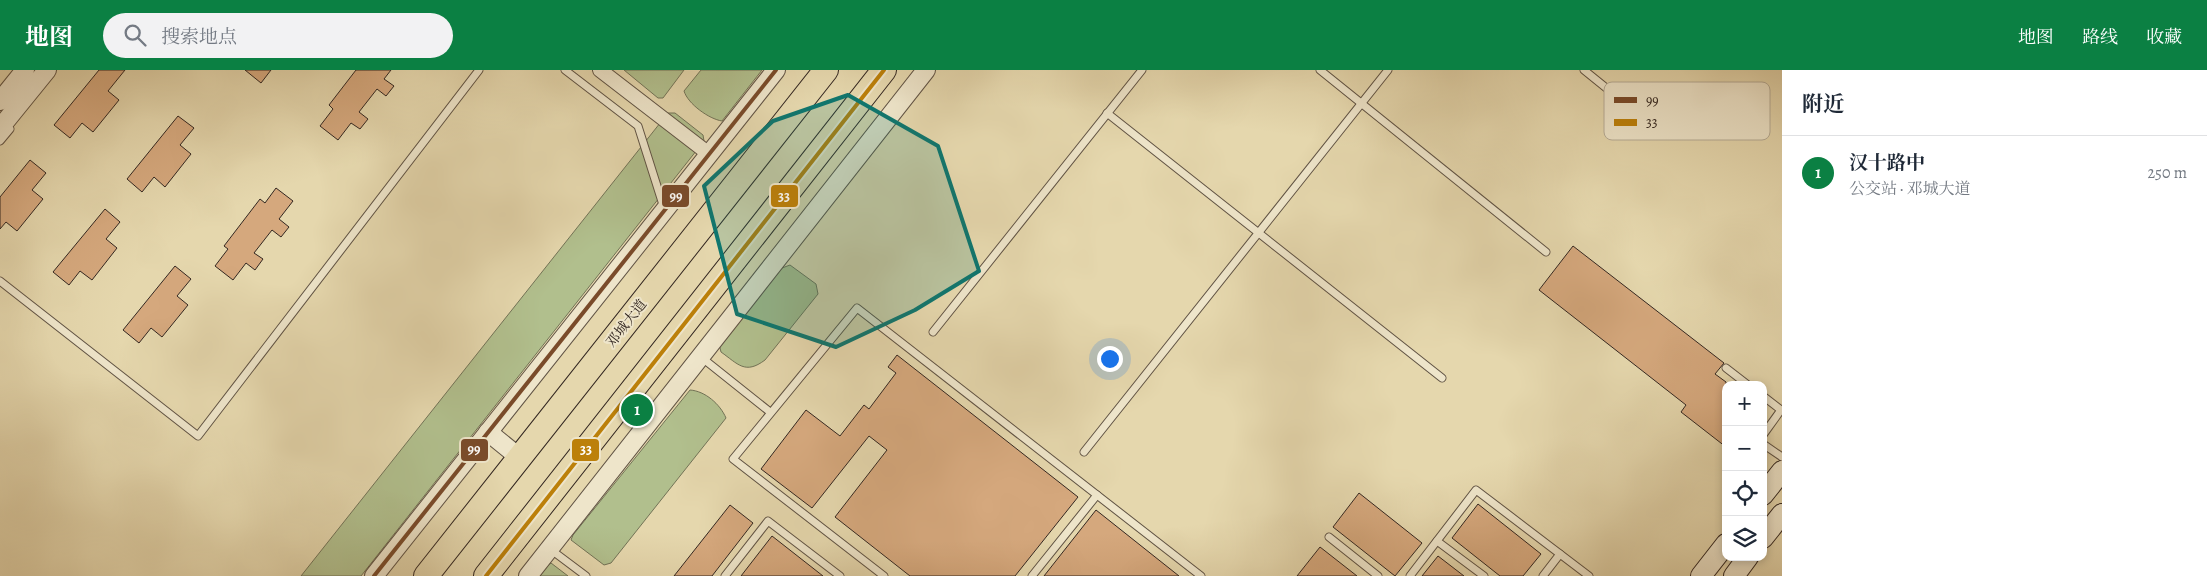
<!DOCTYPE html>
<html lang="zh">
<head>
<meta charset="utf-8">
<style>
	body { margin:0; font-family:Alegreya,"Noto Serif SC",serif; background:#f2f2f3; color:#1f2937 }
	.controls { position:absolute; right:15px; bottom:15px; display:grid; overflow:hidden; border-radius:10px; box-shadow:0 2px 8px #0003 }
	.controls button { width:45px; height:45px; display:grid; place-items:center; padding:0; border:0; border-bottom:1px solid #e0e1e3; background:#fff; color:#1f2937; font:25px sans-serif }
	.you { position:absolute; left:1109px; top:288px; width:18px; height:18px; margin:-12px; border:4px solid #fff; border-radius:50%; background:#1a73e8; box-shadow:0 0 0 8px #1a73e833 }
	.badge { display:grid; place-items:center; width:32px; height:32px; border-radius:50%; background:#0b8043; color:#fff; font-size:16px; font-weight:700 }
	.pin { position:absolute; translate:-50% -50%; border:2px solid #fff; box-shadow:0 1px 5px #0006 }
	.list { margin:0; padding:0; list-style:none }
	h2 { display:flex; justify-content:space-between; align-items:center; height:65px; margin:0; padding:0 20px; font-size:21px }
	h2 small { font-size:16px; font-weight:400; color:#747a83 }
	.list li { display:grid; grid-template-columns:32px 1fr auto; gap:15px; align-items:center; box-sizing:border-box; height:75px; padding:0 20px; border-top:1px solid #e0e1e3 }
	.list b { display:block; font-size:19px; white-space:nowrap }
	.list p { margin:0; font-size:16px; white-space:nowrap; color:#747a83 }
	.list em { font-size:16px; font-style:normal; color:#747a83 }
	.icon { flex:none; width:28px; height:28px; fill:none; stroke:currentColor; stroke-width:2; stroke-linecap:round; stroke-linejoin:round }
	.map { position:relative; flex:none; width:1782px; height:506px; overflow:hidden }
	header { display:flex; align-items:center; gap:30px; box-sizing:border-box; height:70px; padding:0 25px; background:#0b8043; color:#fff }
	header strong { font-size:24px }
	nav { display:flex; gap:28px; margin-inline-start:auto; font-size:18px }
	.search { width:350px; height:45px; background:#f2f2f3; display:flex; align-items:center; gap:12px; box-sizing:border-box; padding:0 18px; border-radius:28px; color:#747a83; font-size:19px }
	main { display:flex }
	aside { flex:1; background:#fff }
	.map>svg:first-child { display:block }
</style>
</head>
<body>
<header>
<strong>地图</strong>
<div class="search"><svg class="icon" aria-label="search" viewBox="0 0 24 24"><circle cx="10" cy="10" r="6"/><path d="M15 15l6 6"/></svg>搜索地点</div>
<nav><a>地图</a><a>路线</a><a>收藏</a></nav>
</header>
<main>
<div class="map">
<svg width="1782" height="506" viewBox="0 0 1782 506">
	<rect width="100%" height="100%" fill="#e5d7ad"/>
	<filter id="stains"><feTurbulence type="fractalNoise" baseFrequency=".004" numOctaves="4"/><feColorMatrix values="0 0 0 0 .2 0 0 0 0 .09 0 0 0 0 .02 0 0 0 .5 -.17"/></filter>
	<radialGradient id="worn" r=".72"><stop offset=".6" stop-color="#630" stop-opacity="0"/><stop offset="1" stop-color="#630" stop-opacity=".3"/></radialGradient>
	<g fill="#b1bf8d" stroke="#727357">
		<path d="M624,0H684L663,28H658Z"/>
		<path d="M701,0H762L722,51C709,49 688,34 684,21Z"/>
		<path d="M668,43H675L703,65L704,71L361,506H301Z"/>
		<path d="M790,195L816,214L818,224L765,290C745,305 738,294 721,282L719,274L782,198Z"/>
		<path d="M690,320C705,321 720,334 726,348L611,493L604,495L571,470L573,465Z"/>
		<path d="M551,493L568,506H538L546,496Z"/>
	</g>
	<g fill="#d5a87d" stroke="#332721">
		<path d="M99,0H125L108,21L119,30L93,62L82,53L70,68L54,55Z"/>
		<path d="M245,0H271L261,13Z"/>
		<path d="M356,0H391L384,9L394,16L386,26L377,19L359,42L368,49L360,59L351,53L338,70L320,56L333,39L329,35Z"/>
		<path d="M178,46L194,58L180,75L191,84L165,117L154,107L142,122L127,109Z"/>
		<path d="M30,90L46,103L32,120L43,129L17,161L6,152L0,159V127Z"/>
		<path d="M276,118L293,131L279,149L289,157L281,167L272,160L254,183L263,189L255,200L246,193L233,210L215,196L228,179L224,176L260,129L265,133Z"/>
		<path d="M105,139L120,152L106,169L117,178L92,210L80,201L69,215L53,202Z"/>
		<path d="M1573,176L1724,293L1715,304L1726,312V377L1681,342L1686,335L1539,220Z"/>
		<path d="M175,196L191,209L177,226L188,235L162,267L151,258L139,273L123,260Z"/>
		<path d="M897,285L1078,427L1015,506H910L835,447L887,380L869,366L812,438L761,399L806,340L840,366L864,335L869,339L896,303L888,297Z"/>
		<path d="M1359,423L1422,473L1395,506L1333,457Z"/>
		<path d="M1478,434L1541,484L1523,506H1500L1452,468Z"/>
		<path d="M730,435L753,453L712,506H674Z"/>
		<path d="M1096,440L1179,506H1044Z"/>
		<path d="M772,466L823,506H741Z"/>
		<path d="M1320,477L1357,506H1297Z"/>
		<path d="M1438,486L1464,506H1422Z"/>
	</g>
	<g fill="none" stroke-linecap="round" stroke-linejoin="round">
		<g stroke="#605344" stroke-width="9">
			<g id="service">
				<path d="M565,0L638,56L664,138"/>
				<path d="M1320,0L1546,182"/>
				<path d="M1584,0L1647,51"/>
				<path d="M1107,43L1442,308"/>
				<path d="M0,71L10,59"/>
				<path d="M0,211L198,366L479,0"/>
				<path d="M933,262L1142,0"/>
				<path d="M701,287L770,342"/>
				<path d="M1726,298L1748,315"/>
				<path d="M1763,326L1781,340L1763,365"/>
				<path d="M1763,374L1782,387"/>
				<path d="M1084,382L1388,0"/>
				<path d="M1329,467L1378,506"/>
				<path d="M1437,471L1484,506"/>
				<path d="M550,479L586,506"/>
				<path d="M725,506L768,451L840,506"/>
				<path d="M884,506L733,389L857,238L1201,506"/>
				<path d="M1032,506L1097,425"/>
				<path d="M1410,506L1476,420L1589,506"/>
				<path d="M1543,506L1560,484"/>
			</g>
		</g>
		<g stroke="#605344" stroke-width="16">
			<path id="minor" d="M600,0L709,84"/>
		</g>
		<g stroke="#605344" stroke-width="20">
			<g id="tertiary">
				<path d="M0,31L25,0"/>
				<path d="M0,58L47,0"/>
				<path d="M488,362L520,388"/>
				<path d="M374,506L776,0"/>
				<path d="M528,506L926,0"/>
			</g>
		</g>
		<g stroke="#332721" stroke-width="22">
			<g id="secondary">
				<path d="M1763,425L1782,401"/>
				<path d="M1763,468L1782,444"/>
				<path d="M1701,506L1726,474"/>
				<path d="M1734,506L1748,487"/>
			</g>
		</g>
		<g stroke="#332721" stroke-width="26">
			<g id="trunk">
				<path d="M426,506L826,0"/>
				<path d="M486,506L884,0"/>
			</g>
		</g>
		<use href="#service" stroke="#eee5ca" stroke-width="7"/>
		<use href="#minor" stroke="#eee5ca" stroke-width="14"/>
		<use href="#tertiary" stroke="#eee5ca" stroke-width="18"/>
		<use href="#secondary" stroke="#eee5ca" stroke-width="20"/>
		<use href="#trunk" stroke="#e5d7ad" stroke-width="24"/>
		<g stroke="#eee5ca" stroke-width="8">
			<path id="bus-1" d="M374,506L776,0"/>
		</g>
		<g stroke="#eee5ca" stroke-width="8">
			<path id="bus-2" d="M486,506L884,0"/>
		</g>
		<use href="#bus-1" stroke="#7a4b2a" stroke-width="4"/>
		<use href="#bus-2" stroke="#bc800a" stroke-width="4"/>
	</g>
	<path fill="#0f766e" fill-opacity="0.2" stroke="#0f766e" stroke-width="4" stroke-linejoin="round" d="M848,25L938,76L979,201L915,240L836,277L737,244L704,116L773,51Z"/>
	<g text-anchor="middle" stroke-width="4" stroke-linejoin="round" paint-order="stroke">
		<g font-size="14" fill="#332721" stroke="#eee5ca">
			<text transform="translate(626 253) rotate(-52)" y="5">邓城大道</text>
		</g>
	</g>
	<rect x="1604" y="12" width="166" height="58" rx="8" fill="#eee5ca" stroke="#b6ac97" stroke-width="1"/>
	<rect x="1614" y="27" width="23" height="6" fill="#7a4b2a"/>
	<rect x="1614" y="49" width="23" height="7" fill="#bc800a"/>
	<g font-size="14" fill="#332721">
		<text x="1646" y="35">99</text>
		<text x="1646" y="57">33</text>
	</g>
	<g stroke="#eee5ca" stroke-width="2">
		<rect x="661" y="114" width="29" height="24" rx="5" fill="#7a4b2a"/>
		<rect x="770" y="114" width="29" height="24" rx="5" fill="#bc800a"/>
		<rect x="460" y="368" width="29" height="24" rx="5" fill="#7a4b2a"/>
		<rect x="571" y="368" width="29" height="24" rx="5" fill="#bc800a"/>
	</g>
	<g font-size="14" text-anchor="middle" font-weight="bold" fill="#fff">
		<text x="676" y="131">99</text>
		<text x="784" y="131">33</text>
		<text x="474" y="384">99</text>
		<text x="586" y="384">33</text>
	</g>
	<rect width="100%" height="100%" filter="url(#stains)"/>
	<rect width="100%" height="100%" fill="url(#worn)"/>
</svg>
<div class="controls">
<button>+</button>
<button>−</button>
<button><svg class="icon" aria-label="locate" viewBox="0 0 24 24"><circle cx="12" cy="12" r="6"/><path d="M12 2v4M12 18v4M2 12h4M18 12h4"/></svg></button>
<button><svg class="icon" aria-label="layers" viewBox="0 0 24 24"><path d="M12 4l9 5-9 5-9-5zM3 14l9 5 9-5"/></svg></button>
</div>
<div class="you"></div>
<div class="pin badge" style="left:637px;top:340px">1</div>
</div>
<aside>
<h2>附近<small></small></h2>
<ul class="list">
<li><span class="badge">1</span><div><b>汉十路中</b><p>公交站 · 邓城大道</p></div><em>250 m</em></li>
</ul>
</aside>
</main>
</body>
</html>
